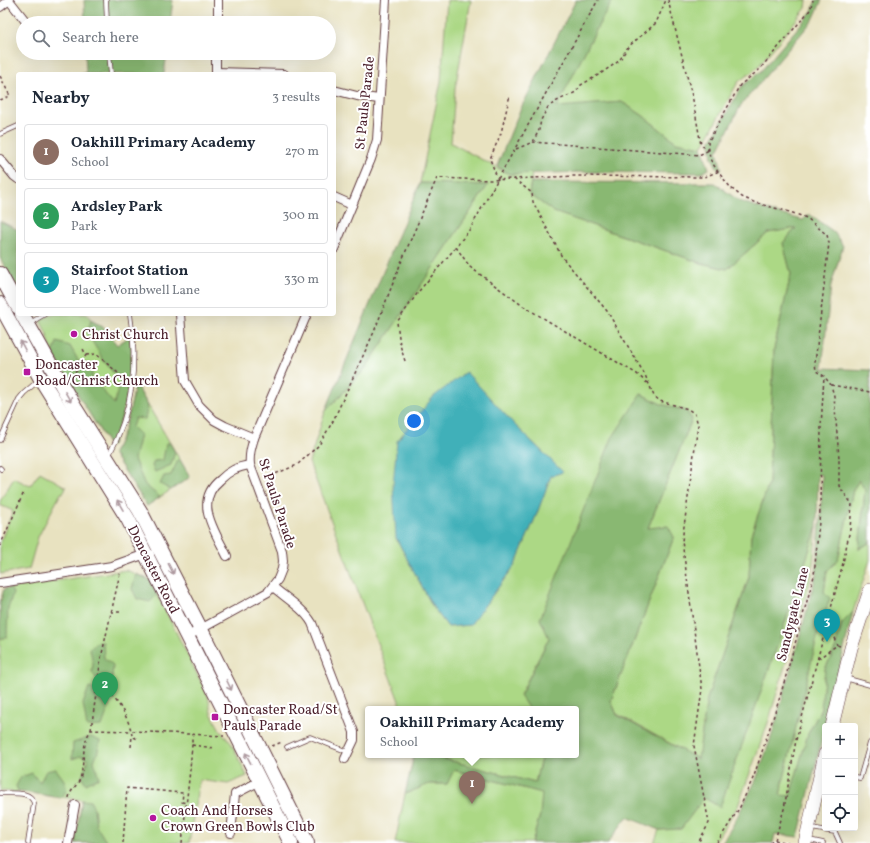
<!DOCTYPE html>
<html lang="en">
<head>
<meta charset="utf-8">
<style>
	body { margin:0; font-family:Vollkorn,serif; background:#f6f6f7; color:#1f2937 }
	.controls { position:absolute; right:12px; bottom:12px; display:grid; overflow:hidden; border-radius:4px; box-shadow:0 4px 16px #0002 }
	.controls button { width:36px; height:36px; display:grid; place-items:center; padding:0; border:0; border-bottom:1px solid #e0e1e3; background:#fff; color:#1f2937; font:20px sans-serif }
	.you { position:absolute; left:414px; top:421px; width:14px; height:14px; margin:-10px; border:3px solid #fff; border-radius:50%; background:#1a73e8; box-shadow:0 0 0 6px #1a73e833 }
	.badge { display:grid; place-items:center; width:26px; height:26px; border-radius:50%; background:#7c3aed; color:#fff; font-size:13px; font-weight:700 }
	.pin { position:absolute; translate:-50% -33px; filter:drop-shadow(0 1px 2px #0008) }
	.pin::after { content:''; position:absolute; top:21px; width:14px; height:12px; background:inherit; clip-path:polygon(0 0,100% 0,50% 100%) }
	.popup { position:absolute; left:365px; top:706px; width:214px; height:52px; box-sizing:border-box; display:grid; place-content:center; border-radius:4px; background:#fff; filter:drop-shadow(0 1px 3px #0005); font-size:13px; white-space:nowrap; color:#747a83 }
	.popup b { font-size:15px; color:#1f2937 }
	.popup::after { content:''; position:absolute; left:50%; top:100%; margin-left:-8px; border:8px solid transparent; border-top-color:#fff }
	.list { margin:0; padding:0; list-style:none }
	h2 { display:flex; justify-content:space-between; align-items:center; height:52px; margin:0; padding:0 16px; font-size:17px }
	h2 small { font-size:13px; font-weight:400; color:#747a83 }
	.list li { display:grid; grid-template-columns:26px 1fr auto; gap:12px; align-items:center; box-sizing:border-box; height:56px; margin:0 8px 8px; padding:0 8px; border:1px solid #e0e1e3; border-radius:4px }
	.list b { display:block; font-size:15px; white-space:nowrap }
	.list p { margin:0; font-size:13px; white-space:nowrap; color:#747a83 }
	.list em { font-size:13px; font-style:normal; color:#747a83 }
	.icon { flex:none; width:22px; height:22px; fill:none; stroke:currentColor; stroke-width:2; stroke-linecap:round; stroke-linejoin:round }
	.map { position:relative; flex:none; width:870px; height:843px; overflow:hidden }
	.search { position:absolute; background:#fff; box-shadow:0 4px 16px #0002; left:16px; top:16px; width:320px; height:44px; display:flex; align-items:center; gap:10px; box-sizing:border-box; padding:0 14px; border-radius:22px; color:#747a83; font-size:15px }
	.panel { position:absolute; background:#fff; box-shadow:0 4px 16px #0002; left:16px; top:72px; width:320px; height:244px; border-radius:4px }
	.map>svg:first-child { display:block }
</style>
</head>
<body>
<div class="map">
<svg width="870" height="843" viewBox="0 0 870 843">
	<rect width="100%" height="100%" fill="#fff"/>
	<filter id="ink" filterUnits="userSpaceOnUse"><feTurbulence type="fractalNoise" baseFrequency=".025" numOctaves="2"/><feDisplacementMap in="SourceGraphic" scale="8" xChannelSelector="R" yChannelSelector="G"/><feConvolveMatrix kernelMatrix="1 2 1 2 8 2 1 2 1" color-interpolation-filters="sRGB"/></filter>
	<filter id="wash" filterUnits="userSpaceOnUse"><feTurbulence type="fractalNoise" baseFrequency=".012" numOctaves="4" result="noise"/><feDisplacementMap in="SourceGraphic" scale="16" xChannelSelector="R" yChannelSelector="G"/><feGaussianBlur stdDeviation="0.9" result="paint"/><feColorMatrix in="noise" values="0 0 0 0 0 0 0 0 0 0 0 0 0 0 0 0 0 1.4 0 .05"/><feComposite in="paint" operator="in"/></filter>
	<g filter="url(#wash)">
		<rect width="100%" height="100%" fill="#e8e2c0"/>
		<g fill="#acd885" stroke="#7b7c58" fill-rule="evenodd">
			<path d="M447,0H471L455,89L451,143L509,174L532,173L529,194L554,212L701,263L727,269L768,233L796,228L783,243L791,274L774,349L769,483L751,535L749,577L707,699L698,759L617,714L611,701L674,537L648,528L692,419L686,411L661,404L641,394L549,638L520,695L529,709H402L309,462L325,412L365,369L488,185L420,183L441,81ZM514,424L563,472L551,475L536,516L515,565L470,625L448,627L433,607L396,538Z"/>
			<path d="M613,0H807L806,8L757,68L738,82L702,147L676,142L642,115L622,102L556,108L598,26Z"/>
			<path d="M52,314H87L130,375L122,418L112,445L110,447L53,354L46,332L40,320Z"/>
			<path d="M135,383L190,477L147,506L113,453C125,435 132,405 135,383Z"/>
			<path d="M40,472L66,487L63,493H61L38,537L29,569L0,574V542L13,511L0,505V501L14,478L30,486Z"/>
			<path d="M859,480L865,490L859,549L869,543L870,540V560L853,612L842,623L835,649L825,669L821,709L808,734L790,797L780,795L818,633L830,598L824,593L827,571L838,560L853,490Z"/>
			<path d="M817,527L812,575L769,720L738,806L714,843H654L659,830L681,829L704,797L719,807L781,635Z"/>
			<path d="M126,570L150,580L208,696L211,713L220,730L231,743L247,776L228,784L199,780L189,843H75L82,800L32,793L0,791V603L4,589Z"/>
			<path d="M432,755H542L535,783L437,757Z"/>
			<path d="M453,770L543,793L540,815L532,843H395L405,794L429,784H447Z"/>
		</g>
		<g fill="#89b872" stroke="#6a6c4e">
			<path d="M84,0H173L170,23H85Z"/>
			<path d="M576,0H613L598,26L557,107L622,102L642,115L676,142L702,147L709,169L702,173L587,172L509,174L497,166L520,110Z"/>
			<path d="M816,0H822L813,20L741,105L717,152L722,170L718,169L712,158L710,142L742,86L761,71L812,11Z"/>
			<path d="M85,53H167L164,74H82L86,72Z"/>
			<path d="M531,182L715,183L739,201L779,214L803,220L809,214L834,232L843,246L831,285L822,368L870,370V540L869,543L859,549L865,490L859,480L853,490L838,560L827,571L824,592L830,598L818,633L780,795L790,796L808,734L821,709L825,669L835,649L842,623L853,612L798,837L775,834L773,843H722L733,825L756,780L773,732L802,628L816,575L821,511L822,475L818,474L817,527L781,635L720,807L704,798L681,829L659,830L627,817L608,843H532L540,815L542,793L454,770L447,784H429L405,794L414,755H432L437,757L535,783L542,755H576V709H529L520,696L549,638L540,619L612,438L641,394L661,404L686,411L692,419L648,528L668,526L674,537L611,701L617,715L698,759L707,699L749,577L751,535L769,483L774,349L791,274L783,243L796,228L768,233L727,269L701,263L554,212L529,194Z"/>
			<path d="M420,183L488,185L365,369L325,412Z"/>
			<path d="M0,221L18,230V287L14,283L0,258Z"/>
			<path d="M91,320L103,327L117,345L130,336C136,373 124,411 112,445L110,447L53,354L57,342L70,346L78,360L93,365L92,378L114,404L120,381L104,361L87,333Z"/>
			<path d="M135,383L148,406L145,419L135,418L132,427L140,435L134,459L145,485L160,497L147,506L113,453C125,435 132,405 135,383Z"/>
			<path d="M166,443H170L175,452L171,465L155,472L152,466L154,461L163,460Z"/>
			<path d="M179,458L190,477L171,490L160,484L164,476L171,475Z"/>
			<path d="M136,574L150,580L157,595L150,602L137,599L132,589Z"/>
			<path d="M10,588L13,593L8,609L7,637L0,639V603L4,589Z"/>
			<path d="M97,642H103L104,658L113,665L112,678L100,684L92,672L93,663L90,649Z"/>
			<path d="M89,687C117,696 110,703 102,726L87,727L83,704Z"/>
			<path d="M91,737L100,741L97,755L94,761L99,778L86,784L82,777L88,760L81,756L72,759L73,743Z"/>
			<path d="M56,769L64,780L67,790L61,798L18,791L16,786L21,777L32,773L40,782L46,771Z"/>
			<path d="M82,800L90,801L94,808L96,825L107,843H75Z"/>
		</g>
		<path fill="#3fb0b9" stroke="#446872" d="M466,372L514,424L563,472L551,476L536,516L515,565L470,625L448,627L433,607L396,538L393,485L397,441L433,397Z"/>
	</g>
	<g filter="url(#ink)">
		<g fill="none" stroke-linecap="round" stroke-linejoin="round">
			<g stroke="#623c41" stroke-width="5.5">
				<g id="service">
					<path d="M106,0L107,23"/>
					<path d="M109,53L111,74"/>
					<path d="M0,134L18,126"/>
					<path d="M30,323L45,314"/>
					<path d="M0,440L19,399L24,393L39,380"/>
					<path d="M109,455C133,411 138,363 130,314"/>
					<path d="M0,468L1,469"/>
					<path d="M845,678L870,685"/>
					<path d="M287,747L310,737L348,752"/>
					<path d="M855,777L860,778L870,743"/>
					<path d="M0,793C12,794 30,790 34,803L28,843"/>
					<path d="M811,828L835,832L840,843"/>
					<path d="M809,840L823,843"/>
				</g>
			</g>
			<g stroke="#623c41" stroke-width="10">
				<g id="minor">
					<path d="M9,0L27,23"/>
					<path d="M0,7L9,0"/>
					<path d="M218,23V0"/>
					<path d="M216,72L284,74"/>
					<path d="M216,74V53"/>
					<path d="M334,90L357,96L379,99"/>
					<path d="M0,159L14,176L18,179"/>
					<path d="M334,197L352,205"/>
					<path d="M334,249L371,159L377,140L386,0"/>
					<path d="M180,314L185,381L199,405L214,420L225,426L254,438"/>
					<path d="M227,556C215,531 193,502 220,480C229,471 237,467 250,465"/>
					<path d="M0,583L112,566L140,556L150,554"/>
					<path d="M273,587C286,598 304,609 312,623L354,732V740L345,759"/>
					<path d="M188,636L268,592L278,579L282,569L283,561L282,551L250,465C249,455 251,448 254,438L307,314"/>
					<path d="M231,833L235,794L260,781"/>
					<path d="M68,843L75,805"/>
				</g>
			</g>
			<g stroke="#623c41" stroke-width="14">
				<g id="primary">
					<path d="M832,726L851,648L870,590"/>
					<path d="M805,843L825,754"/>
				</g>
			</g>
			<g stroke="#623c41" stroke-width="16">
				<g id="trunk">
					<path d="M0,274L18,307"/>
					<path d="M0,304L41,379L128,519L291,843"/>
					<path d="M22,314L73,405L140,511L201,630L307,843"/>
				</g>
			</g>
			<g stroke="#623c41" stroke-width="1.5" stroke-dasharray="3 3" stroke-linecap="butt">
				<path d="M668,0L693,100L701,145L709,150"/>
				<path d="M0,76L10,96L0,100"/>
				<path d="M533,142L539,130L541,120L548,107L557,101L576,92L581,85L600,74L619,61L628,47L656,23L666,0"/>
				<path d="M516,149L533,142L699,155L709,150"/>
				<path d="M514,179L532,193L533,202L562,257L607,311L645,375L654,396L660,401L688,409L695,414L698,425L682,541L702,689L694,746L709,823L698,843"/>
				<path d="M498,180L490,159L501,133L510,95"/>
				<path d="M456,247L470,267L523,306L637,374L647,383"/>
				<path d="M86,355L96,354L125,379"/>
				<path d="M405,361L400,345L397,322L419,291L456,247L470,229L598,0"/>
				<path d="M70,375L78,370L86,355L83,349"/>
				<path d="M831,385L870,392"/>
				<path d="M265,478L297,465L319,445L333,421L374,332L400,265L437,178L491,180L575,176L704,177L717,172"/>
				<path d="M0,546L24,492"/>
				<path d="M111,612H120"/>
				<path d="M827,621L837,645"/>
				<path d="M818,659L837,645L840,646"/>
				<path d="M98,684C113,692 130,718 132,736L139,740"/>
				<path d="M91,730L101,658L120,573"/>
				<path d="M192,745L214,748"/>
				<path d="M272,746L282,742"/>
				<path d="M131,747L132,736"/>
				<path d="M69,798C70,790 77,786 80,779C85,763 81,744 91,730L132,731L224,736"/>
				<path d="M775,840L788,843"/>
				<path d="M123,843L127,788L183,793L182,802L187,803"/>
				<path d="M182,843L190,770L192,745V734"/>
				<path d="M717,843L740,807L754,776L780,697L814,576L820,511L821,427L824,376"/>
				<path d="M770,843L775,840L784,809L796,740L843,563L850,529L852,504L839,486V458L834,396L831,385L824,376L816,371L815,363L829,243L827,235L807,218L790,212L756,203L742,197L731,188L718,172L710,159L708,142L740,85L759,70L810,10L813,0"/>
			</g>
			<use href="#service" stroke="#fff" stroke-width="4"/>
			<use href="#minor" stroke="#fff" stroke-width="8"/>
			<use href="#primary" stroke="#fff" stroke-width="13"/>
			<use href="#trunk" stroke="#fff" stroke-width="14"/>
		</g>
		<defs><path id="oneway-shaft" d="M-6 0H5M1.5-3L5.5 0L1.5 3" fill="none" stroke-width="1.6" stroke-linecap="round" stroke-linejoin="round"/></defs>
		<g stroke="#ae9aa0">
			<use href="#oneway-shaft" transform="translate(23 346) rotate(-118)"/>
			<use href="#oneway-shaft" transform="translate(68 397) rotate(60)"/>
			<use href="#oneway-shaft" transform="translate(120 505) rotate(-120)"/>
			<use href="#oneway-shaft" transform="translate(171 569) rotate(63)"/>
			<use href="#oneway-shaft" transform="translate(229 685) rotate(64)"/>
			<use href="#oneway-shaft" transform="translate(248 758) rotate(-117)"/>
		</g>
	</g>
	<g fill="#b5179e" stroke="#fff" stroke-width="1.5">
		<circle cx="74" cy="334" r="4"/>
		<rect x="23" y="368" width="8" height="8" rx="2"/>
		<rect x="211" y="713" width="8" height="8" rx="2"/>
		<circle cx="153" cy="818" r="4"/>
	</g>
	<g text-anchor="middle" stroke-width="4" stroke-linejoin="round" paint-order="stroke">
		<g font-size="14" fill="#4a1f2b" stroke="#fff">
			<text transform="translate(364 103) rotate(-84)" y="5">St Pauls Parade</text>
			<text transform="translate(278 503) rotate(72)" y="5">St Pauls Parade</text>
			<text transform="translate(154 569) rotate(63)" y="5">Doncaster Road</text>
			<text transform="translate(792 614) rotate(-76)" y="5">Sandygate Lane</text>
		</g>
		<g font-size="14" fill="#4a1f2b" stroke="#fff" text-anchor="start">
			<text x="82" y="339">Christ Church</text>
			<text x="35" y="369">Doncaster<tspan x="35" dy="16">Road/Christ Church</tspan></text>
			<text x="223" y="714">Doncaster Road/St<tspan x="223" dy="16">Pauls Parade</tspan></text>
			<text x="161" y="815">Coach And Horses<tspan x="161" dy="16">Crown Green Bowls Club</tspan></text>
		</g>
	</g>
</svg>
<div class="controls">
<button>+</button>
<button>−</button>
<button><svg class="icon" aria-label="locate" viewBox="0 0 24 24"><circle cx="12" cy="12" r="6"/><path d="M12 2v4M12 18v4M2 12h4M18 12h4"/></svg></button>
</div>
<div class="you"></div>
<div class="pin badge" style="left:472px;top:804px;background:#8d6e63">1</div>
<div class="popup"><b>Oakhill Primary Academy</b>School</div>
<div class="pin badge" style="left:105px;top:705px;background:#2e9e5b">2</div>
<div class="pin badge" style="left:827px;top:642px;background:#0f9aa8">3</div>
<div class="search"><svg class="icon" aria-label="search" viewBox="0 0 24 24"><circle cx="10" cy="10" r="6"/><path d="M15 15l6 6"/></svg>Search here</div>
<section class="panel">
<h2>Nearby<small>3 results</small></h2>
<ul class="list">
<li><span class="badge" style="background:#8d6e63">1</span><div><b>Oakhill Primary Academy</b><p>School</p></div><em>270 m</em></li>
<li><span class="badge" style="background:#2e9e5b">2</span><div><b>Ardsley Park</b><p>Park</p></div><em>300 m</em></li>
<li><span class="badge" style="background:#0f9aa8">3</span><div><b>Stairfoot Station</b><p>Place · Wombwell Lane</p></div><em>330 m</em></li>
</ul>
</section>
</div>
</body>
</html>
